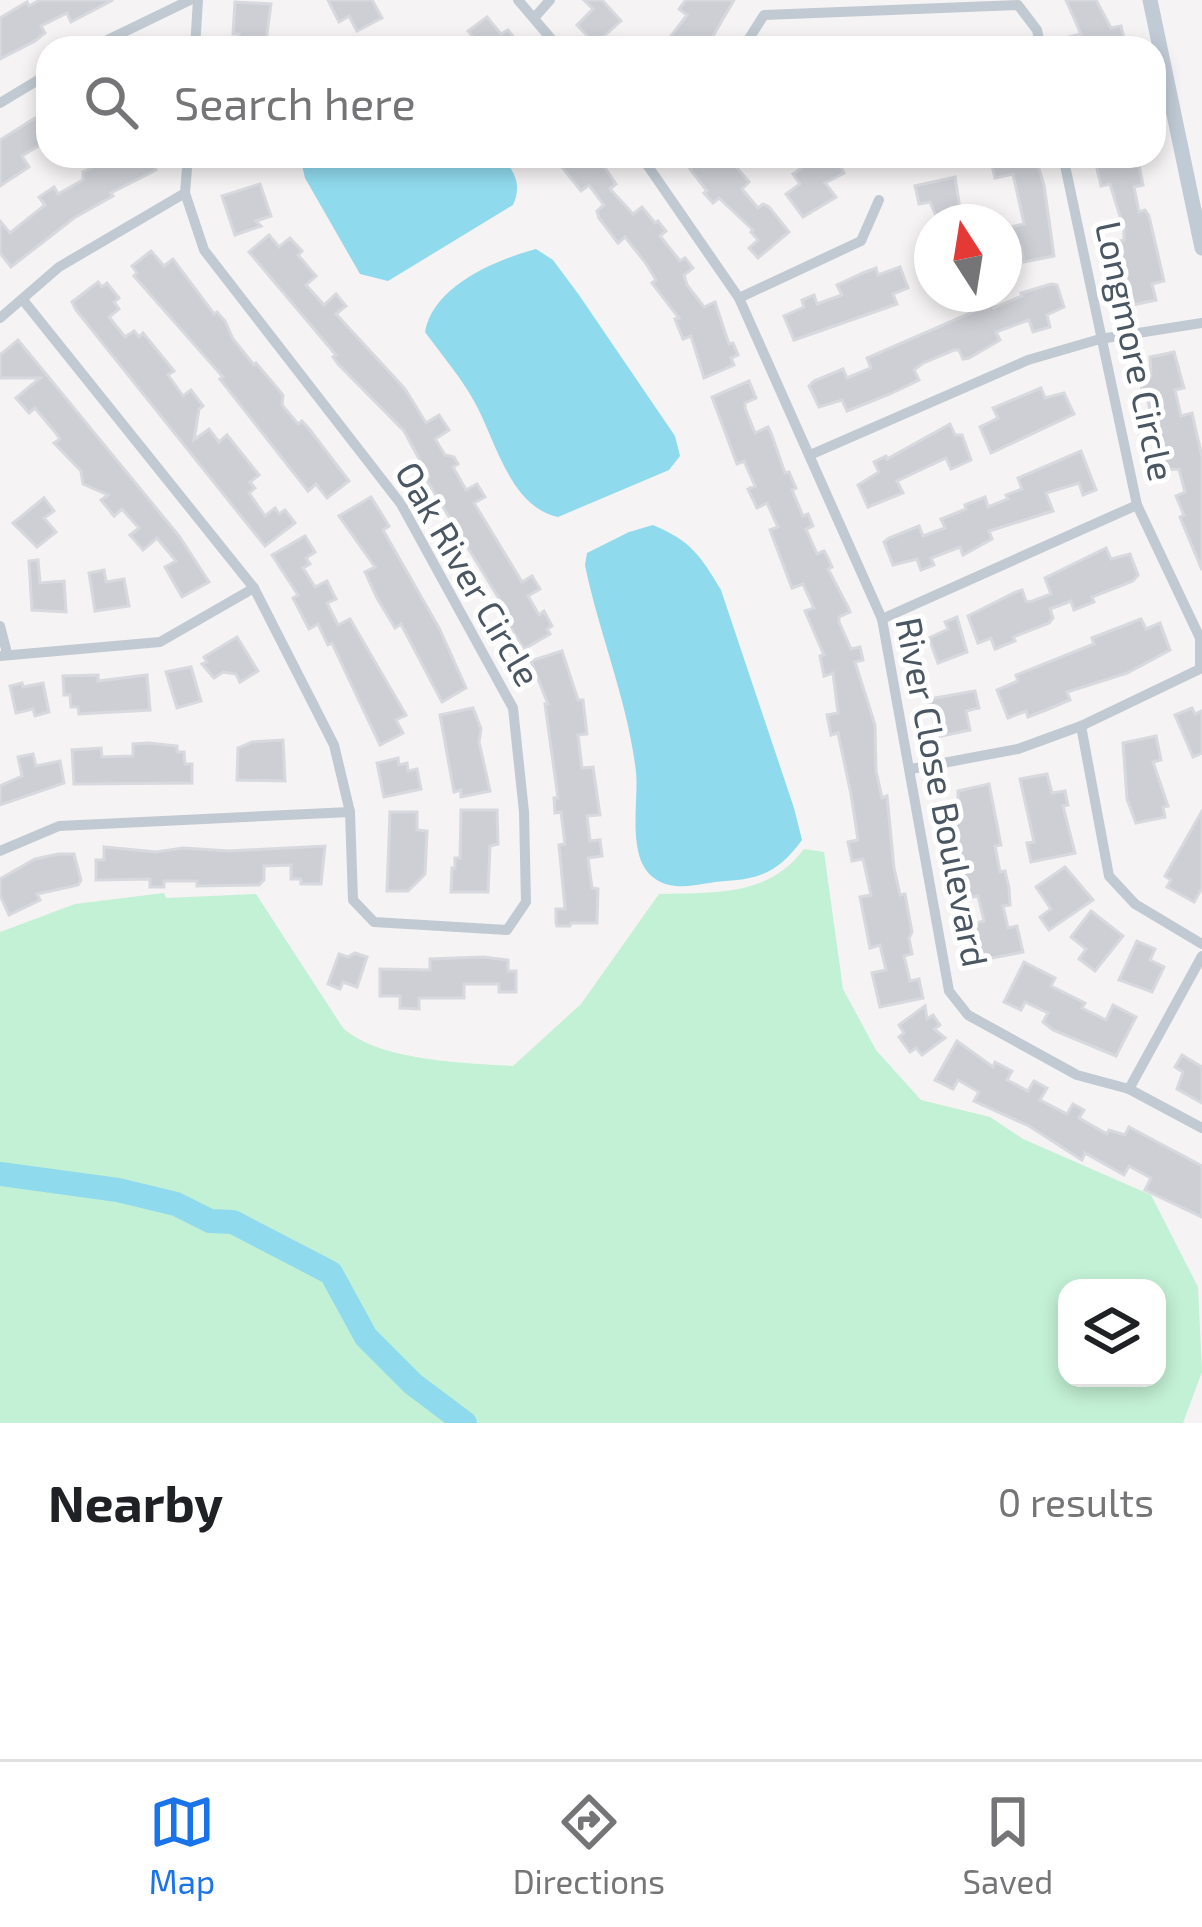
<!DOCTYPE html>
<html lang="en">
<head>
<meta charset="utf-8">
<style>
	body { margin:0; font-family:"Exo 2",sans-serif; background:#f2f2f2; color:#202124 }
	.controls { position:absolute; right:36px; bottom:36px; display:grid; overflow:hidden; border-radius:24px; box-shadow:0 6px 18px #0003 }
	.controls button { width:108px; height:108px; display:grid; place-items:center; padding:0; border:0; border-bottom:3px solid #e0e0e0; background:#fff; color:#202124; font:60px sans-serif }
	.compass { position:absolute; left:914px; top:204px; width:108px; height:108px; border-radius:50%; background:#fff; box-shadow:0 6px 18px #0003; rotate:348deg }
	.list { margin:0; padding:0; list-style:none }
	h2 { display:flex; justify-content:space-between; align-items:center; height:156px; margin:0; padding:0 48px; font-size:51px }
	h2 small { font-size:39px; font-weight:400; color:#757577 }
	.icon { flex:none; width:66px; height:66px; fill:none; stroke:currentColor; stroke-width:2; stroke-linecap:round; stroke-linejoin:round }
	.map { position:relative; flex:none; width:1202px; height:1423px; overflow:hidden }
	.search { position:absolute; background:#fff; box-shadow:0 6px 18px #0003; left:36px; right:36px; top:36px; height:132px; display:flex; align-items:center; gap:30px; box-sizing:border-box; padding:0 42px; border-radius:36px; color:#757577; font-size:45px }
	.sheet { height:336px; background:#fff }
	nav { display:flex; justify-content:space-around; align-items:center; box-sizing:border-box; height:168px; border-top:3px solid #e0e0e0; background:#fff; font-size:33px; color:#757577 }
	nav a { display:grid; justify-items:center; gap:6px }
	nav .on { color:#1a73e8 }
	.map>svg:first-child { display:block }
</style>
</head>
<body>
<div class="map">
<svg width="1202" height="1423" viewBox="0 0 1202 1423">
	<rect width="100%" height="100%" fill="#f5f3f3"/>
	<path fill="#c3f1d5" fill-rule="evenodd" d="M804,849L824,852L843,989L876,1050L921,1100L990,1117L1023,1139L1151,1195L1198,1287L1202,1372L1183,1423H0V932L75,904L164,893L166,898L256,894L343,1028C379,1061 465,1063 513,1066L581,1004L659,894C716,892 768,897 804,849ZM1067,1288H1157V1378H1067Z"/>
	<g fill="#90daee">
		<path d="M300,156H502C515,173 522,185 513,205L388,281L360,274L305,178Z"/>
		<path d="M536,249L553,260L579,295L675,436L680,456L669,470L558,517C509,506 496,440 474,401C460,376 441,354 425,332C433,286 495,260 536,249Z"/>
		<path d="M653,525C691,541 700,555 721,590L794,808L802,840C780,870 762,879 726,881C702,882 676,894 654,878C626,858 639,801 636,772C628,701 599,634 585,565L587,553L629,532Z"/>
	</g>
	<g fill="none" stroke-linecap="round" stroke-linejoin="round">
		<path stroke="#90daee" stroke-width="24" d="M0,1174L118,1190L176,1204L210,1221L233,1222L331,1273L366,1337L413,1384L465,1423"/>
	</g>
	<g fill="#cdcfd5" stroke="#d7d9de" stroke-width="3">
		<path d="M40,0H113L71,22L67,13L41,26L45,33L35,41L0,59V18L27,2L29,6Z"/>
		<path d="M328,0H372L382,18L357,31L349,16L339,22Z"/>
		<path d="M584,0H602L621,21L595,44L577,25L593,9Z"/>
		<path d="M686,0H734L706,48H662L687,15L679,9Z"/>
		<path d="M1066,0H1096L1111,28L1121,26L1125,43L1113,48H1071L1069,37L1081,34Z"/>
		<path d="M235,2L271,4L265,48H239V34H233Z"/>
		<path d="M487,17L501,34L508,30L516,40L506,48H482L468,31Z"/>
		<path d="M48,110V140L22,156L29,167L0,186V140Z"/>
		<path d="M116,156H140L143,161L149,158L156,170L111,193L113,196L74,218L11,267L0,253V221L10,233L45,205L39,197L54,187L58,194L83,180V172Z"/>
		<path d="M553,156H614L603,165L616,184L610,189L633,214L642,207L655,223L658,221L666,231L660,236L680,261L685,258L693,268L684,275L687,285L704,307L715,302L729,344L733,343L738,355L731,358L734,365L704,378L691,336L683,339L675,319L679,318L652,283L656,280L645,262L625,237L618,243L599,218L597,211L604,205L589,185L581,191Z"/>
		<path d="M694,156H727L749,182L742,189L758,208L763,204L769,207L789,232L758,258L749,248L758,240L751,232L753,230L719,198L713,203L704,193L707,191L690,169L699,162Z"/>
		<path d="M818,156H835L844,173L825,183L836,197L803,217L786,194L800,184L793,174Z"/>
		<path d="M1035,156L1044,185L1054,256L1024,262L1021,246L1012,248L1007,228L1024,224L1013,174L995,178L990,158Z"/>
		<path d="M1094,156H1137L1143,185L1134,187L1139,212L1145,210L1149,216L1164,281L1152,284L1156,300L1128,306L1124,286L1120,287L1113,243L1124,240V229L1110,184L1101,186Z"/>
		<path d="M955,177L961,215L938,220L930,202L919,204L915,186Z"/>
		<path d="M260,184L271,216L256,221L261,226L235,235L222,196Z"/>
		<path d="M269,235L279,247L290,238L302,251L298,255L316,276L306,285L324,305L336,294L346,306L336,314L405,389L426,423L439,415L449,430L435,439L445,455L454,457L458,464L453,467L466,490L477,484L485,497L474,503L522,582L532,576L540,589L528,596L539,615L544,611L552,626L547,629L550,634L524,649L507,622L512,620L426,479L429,477L404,431L338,364L333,357L336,355L249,252Z"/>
		<path d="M151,251L164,266L173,259L214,314L217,312L225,321L233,339L254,365L256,363L283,395L282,405L298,424L302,421L310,430L349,481L327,498L316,484L308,491L220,379L223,377L134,276L137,273L132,266Z"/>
		<path d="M900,267L908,288L893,294L897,304L794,340L784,316L804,307L802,300L814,295L817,304L842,295L837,285L863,273L876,268L878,275Z"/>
		<path d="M98,282L102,287L107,283L119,298L114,302L119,309L109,317L125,337L134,331L139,337L143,333L174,371L168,375L183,396L191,390L203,406L199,409L194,440L209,429L219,442L227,435L259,475L250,482L255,488L249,493L265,516L275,508L279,514L285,510L295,523L265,546L76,310L72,302Z"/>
		<path d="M1051,284L1057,285L1064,307L1047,315L1050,327L1033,332L1029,320L996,332L1000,340L969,358L963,359L959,350H954L923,363L914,370L919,380L890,394L847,411L842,400L819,407L809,386L814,381L843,369L847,378L871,368L867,358L973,312L971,307L991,299L994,308L1022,296L1021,293Z"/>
		<path d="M18,340L179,536L209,582L182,597L165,567L176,561L157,538L143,550L130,535L139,528L122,509L114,516L101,500L108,495L83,484L81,471L54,443L60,439L55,432L35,408L29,413L16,398L40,378H0V355Z"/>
		<path d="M1174,352L1184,388L1175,390L1181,416L1192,413L1202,457V570L1180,517L1184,515L1176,496L1185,492L1179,469L1164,470L1161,464L1150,426L1153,425L1147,396L1143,397L1141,384L1140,379L1151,376L1150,357Z"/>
		<path d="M749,381L756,398L745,403V408L755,433L768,427L771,433L785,473L789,472L796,488L792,490L803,516L808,514L813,526L806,529L817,554L824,551L827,556L832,567L828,569L848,607L850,612L839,617V622L851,649L860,647L863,660L855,662L875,725L876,771L882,798L887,796L894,868L900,895L905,894L912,932L909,938L912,954L904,956L910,981L919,979L923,998L880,1007L872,973L886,970L880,945L870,948L860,897L871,895L863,859L852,861L848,842L858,840L851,794L838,733L831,735L827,715L838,713L833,673L824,676L820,656L824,655L805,611L814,608L803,584L792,588L770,530L778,527L767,503L757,508L748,489L755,486L744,461L737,464L712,397Z"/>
		<path d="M1041,388L1045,398L1064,393L1074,414L991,453L980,427L998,418L993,408Z"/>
		<path d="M950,424L955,435H962L971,460L951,469L946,458L897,481L903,493L868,507L858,485L879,472L874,462L886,456L887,459Z"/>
		<path d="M1081,451L1096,490L1083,495L1079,483L1046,493L1053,511L989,531L992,539L963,555L960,547L931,558L934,565L921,570L917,559L893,565L884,542L889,538L919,526L923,536L945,528L941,519L966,509L965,505L985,497L988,507L1008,499L1006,495L1022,489L1018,478Z"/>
		<path d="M371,497L389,526L383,530L439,628L466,688L442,702L401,624L395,628L377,598L365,572L375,567L339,516Z"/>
		<path d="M44,498L54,511L44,518L56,532L37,547L13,523Z"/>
		<path d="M305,536L315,552L306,558L310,564L303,568L315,587L327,581L336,599L327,603L338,625L350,619L406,715L396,720L403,733L380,745L332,643L328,645L318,624L309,629L293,598L298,595L272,555Z"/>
		<path d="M1106,548L1111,559L1130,554L1138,575L1133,581L1092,597L1094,602L1074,610L1071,601L1050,609L1053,618L1049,623L1013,637L1015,641L995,649L991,638L978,643L968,616L1016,592L1022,590L1026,601L1030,602L1051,594L1045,578Z"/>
		<path d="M38,560L40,583L64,581L66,612L32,610L29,561Z"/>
		<path d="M104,570L106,582L124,579L129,606L95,611L89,573Z"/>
		<path d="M957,617L967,652L938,663L929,638L948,629L945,622Z"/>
		<path d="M1141,619L1146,629L1160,623L1170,650L1127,673L1067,692L1070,700L1046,710L1028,717L1026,711L1008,718L997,690L1018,681L1016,675L1094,644L1092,638Z"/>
		<path d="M237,637L258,671L240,682L236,674L223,672L214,678L202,664L207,662L204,657Z"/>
		<path d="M562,651L578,700H583L587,734L578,735L582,768L593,767L600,815L587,816L590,841L600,840L602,856L588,858L592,888L598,889L597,923H571L570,926H557L556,923V909H565L559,845L565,844L561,812L555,813L554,798H558L545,704H548L531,661Z"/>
		<path d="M191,667L201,701L177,708L166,672Z"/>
		<path d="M98,675V681L147,675L150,710L79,714L78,707H71L70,695H64L63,676Z"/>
		<path d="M22,683L23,687L43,683L49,712L35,716L33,709L16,713L10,686Z"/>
		<path d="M975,691L979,708L966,711L970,730L937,737L929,699Z"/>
		<path d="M473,708L481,729L479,742L490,791L461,797V790L454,792L440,715Z"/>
		<path d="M1192,708L1195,714L1202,711V753L1193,757L1175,715Z"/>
		<path d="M1156,736L1161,760L1153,762L1168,806L1163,807L1165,817L1136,823L1127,799L1123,743Z"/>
		<path d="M283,740L285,781L237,780L238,748L252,742Z"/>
		<path d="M149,743L177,746V752H184L185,764H192V783L74,784L72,750L101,748L102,757L133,756V744Z"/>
		<path d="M33,754L36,766L60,761L64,783L0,805V786L22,776L18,757Z"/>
		<path d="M398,758L399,765L407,763L408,771L417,769L421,789L384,797L377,763Z"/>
		<path d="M1047,774L1052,793L1065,791L1068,805L1063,806L1075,853L1031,862L1027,843L1034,842L1020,779Z"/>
		<path d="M989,784L1001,845L995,846L1000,872L1005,871L1009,888L1010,905L1003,906L1008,928L1017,926L1023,952L982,960L975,943L971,944L968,925L984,921L978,896L967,898L964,892L949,809L958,807V791Z"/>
		<path d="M461,810H497L498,844L490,846L488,892H451L452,868H455V858H460Z"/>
		<path d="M1202,811V888L1194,902L1167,887L1171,880L1165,876Z"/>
		<path d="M390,812H417V830L427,831L425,874L408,891H387Z"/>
		<path d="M325,846L321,884H301V879H291V865L264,866V880L259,885L197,886V881H164V887H150V879L96,880V860H104V847L156,852L183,848L229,851Z"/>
		<path d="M59,854H74L81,880L78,885L37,894L40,900L9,915L0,895V879L35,859Z"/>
		<path d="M1065,867L1093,900L1049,930L1040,917L1051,909L1036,887Z"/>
		<path d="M1091,911L1123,936L1095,971L1079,959L1086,949L1071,937Z"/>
		<path d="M1137,941L1155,949L1150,960L1164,967L1152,992L1119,980Z"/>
		<path d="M355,953L367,957L357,987L343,982L340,989L328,984L339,954L348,957Z"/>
		<path d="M483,957L508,960V971H516V992H499V984H464V998H419V1009L400,1008V996H380V969L430,970V959Z"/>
		<path d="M1024,962L1055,978L1051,986L1085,1003L1082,1008L1106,1020L1113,1005L1136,1017L1116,1056L1053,1030L1043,1022L1048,1013L1025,1002L1021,1010L1004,1002Z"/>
		<path d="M925,1006L927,1019L933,1015L940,1025L934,1029L945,1038L922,1055L916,1048L910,1052L899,1037L904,1033L899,1025Z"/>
		<path d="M957,1041L993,1067L995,1062L1012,1071L1007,1080L1028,1091L1034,1081L1047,1088L1040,1100L1067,1114L1073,1104L1084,1110L1079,1118L1107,1134L1109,1130L1125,1135L1129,1127L1202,1166V1217L1145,1190L1151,1178L1129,1166L1124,1175L1085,1153L1082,1160L1029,1126L974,1101L979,1092L958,1080L953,1089L935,1080Z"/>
		<path d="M1182,1055L1202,1067V1103L1177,1089L1183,1072L1175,1067Z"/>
	</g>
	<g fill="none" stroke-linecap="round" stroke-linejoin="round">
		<g stroke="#c1cad2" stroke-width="10">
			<path d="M518,0L559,48"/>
			<path d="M535,17L550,0"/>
			<path d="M91,48L190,0"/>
			<path d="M195,48L198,0"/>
			<path d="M743,48L764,15L1018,5L1037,30L1041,48"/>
			<path d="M0,103L48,74"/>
			<path d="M641,156L739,298L882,619L949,991L968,1015L1077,1075L1129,1089L1202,1128"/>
			<path d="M739,298L861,241L879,200"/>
			<path d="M23,300L254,588L334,745L350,812L353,900L374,922L507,930L526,902L524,812L513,708L401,504L204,250L185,193L188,156"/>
			<path d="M0,318L59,267L185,193"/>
			<path d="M810,455L1028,360L1100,339L1202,323"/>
			<path d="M882,619L1137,505"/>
			<path d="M0,626L7,653"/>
			<path d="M0,656L160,642L254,588"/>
			<path d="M1081,726L1109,876L1135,904L1202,944"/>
			<path d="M911,769L1018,749L1081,726L1200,669V638L1137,505L1063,156"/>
			<path d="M0,851L59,826L350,812"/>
			<path d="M1129,1089L1202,956"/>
		</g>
		<path stroke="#c1cbd6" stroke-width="15" d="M1150,0L1202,248"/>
	</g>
	<g text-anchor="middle" stroke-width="10" stroke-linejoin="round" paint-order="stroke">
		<g font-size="36" fill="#4a5661" stroke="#fff">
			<text transform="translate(1135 351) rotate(78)" y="13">Longmore Circle</text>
			<text transform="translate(468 574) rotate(60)" y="13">Oak River Circle</text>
			<text transform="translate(942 792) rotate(79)" y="13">River Close Boulevard</text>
		</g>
	</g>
</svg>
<div class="controls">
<button><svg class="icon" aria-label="layers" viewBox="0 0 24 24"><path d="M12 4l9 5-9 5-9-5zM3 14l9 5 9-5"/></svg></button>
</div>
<svg class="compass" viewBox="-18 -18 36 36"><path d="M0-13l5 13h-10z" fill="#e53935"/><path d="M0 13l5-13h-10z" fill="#757577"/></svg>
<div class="search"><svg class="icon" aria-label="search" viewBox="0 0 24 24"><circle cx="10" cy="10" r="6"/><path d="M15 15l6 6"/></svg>Search here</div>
</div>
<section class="sheet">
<h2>Nearby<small>0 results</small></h2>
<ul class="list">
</ul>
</section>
<nav>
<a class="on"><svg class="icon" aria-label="map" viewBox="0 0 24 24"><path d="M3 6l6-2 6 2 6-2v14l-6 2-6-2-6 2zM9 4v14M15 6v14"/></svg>Map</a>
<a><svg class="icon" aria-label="directions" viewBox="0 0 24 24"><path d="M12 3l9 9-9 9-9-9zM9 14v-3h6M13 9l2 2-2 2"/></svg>Directions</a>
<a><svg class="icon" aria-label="saved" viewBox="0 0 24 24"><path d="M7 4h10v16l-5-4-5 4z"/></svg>Saved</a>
</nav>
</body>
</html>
